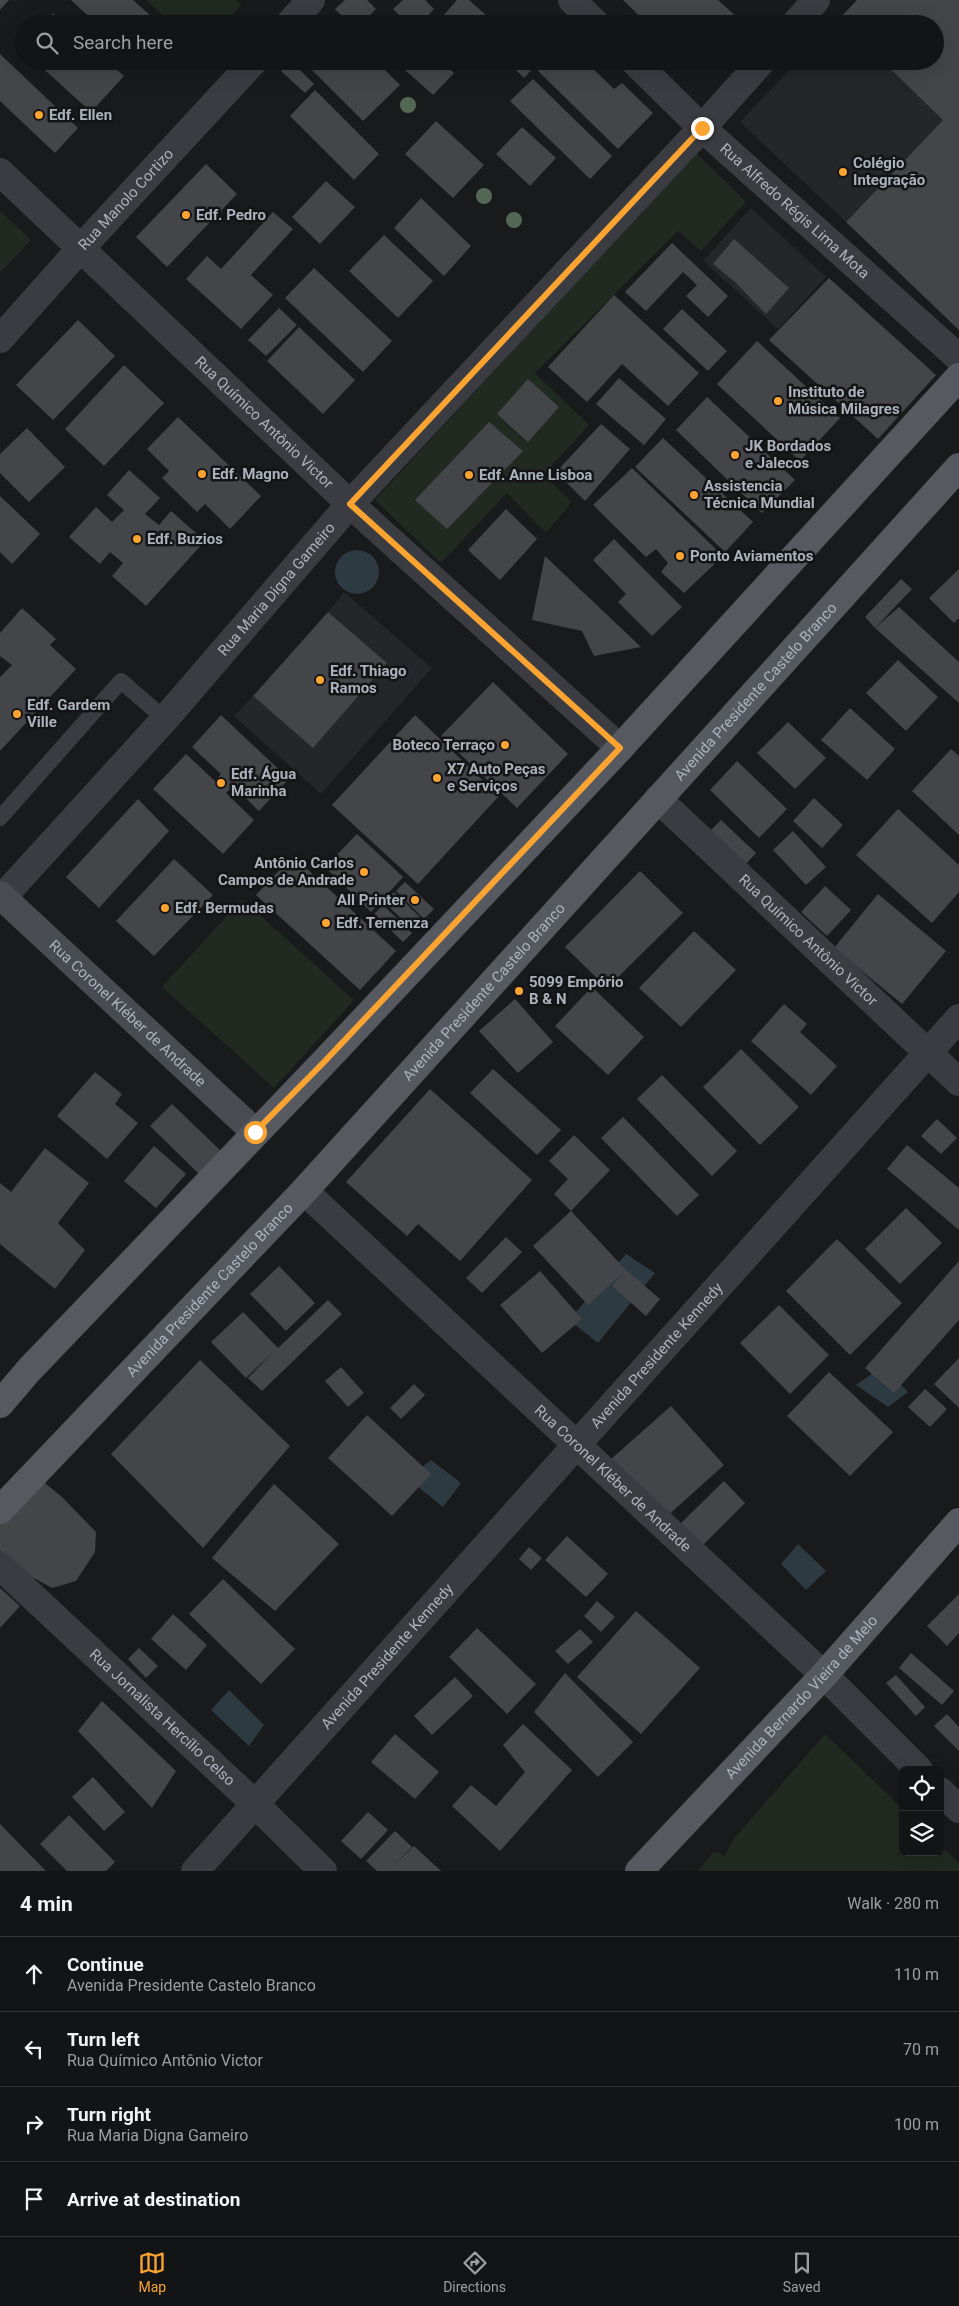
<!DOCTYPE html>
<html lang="en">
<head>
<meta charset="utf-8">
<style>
	body { margin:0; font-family:Roboto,sans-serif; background:#1c1d1e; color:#f1f3f6 }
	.controls { position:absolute; right:15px; bottom:15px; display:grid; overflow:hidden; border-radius:8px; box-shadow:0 5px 20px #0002 }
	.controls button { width:45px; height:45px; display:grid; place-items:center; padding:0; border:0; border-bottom:1px solid #323334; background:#131415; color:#f1f3f6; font:25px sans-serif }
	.stop { position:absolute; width:15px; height:15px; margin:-11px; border:4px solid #fba432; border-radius:50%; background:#fff }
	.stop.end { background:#fba432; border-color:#fff; box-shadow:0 1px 5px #0008 }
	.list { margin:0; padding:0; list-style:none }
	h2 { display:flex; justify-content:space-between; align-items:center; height:65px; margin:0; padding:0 20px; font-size:21px }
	h2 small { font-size:16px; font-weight:400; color:#9d9ea0 }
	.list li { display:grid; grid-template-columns:32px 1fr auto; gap:15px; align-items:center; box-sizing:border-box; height:75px; padding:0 20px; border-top:1px solid #323334 }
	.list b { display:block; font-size:19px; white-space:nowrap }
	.list p { margin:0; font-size:16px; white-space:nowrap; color:#9d9ea0 }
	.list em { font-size:16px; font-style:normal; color:#9d9ea0 }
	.icon { flex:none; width:28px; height:28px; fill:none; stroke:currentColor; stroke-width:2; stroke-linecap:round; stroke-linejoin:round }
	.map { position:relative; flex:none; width:959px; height:1871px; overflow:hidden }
	.search { position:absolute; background:#131415; box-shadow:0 5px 20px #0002; left:15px; right:15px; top:15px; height:55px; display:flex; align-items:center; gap:12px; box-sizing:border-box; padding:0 18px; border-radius:28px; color:#9d9ea0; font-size:19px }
	.sheet { height:365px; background:#131415 }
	nav { display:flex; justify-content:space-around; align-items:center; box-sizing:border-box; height:70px; border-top:1px solid #323334; background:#131415; font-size:14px; color:#9d9ea0 }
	nav a { display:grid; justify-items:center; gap:2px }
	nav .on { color:#fba432 }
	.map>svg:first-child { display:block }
</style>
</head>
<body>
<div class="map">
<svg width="959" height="1871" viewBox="0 0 959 1871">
	<rect width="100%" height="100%" fill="#191a1c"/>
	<g fill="#252629">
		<path d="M798,61H882L943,120L846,222L740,122Z"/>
		<path d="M751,208L826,277L778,329L703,261Z"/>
		<path d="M344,592L432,668L321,794L234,716L253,696L313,747L387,664L328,612Z"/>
	</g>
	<g fill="#212a21">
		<path d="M146,0H236L241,5L224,24H172Z"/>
		<path d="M695,152L746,202L701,251L678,231L535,373L589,425L543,475L572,502L546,533L507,493L441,563L375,500Z"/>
		<path d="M0,211L31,240L0,273Z"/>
		<path d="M242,899L354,1000L274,1088L162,987Z"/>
		<path d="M825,1734L903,1809V1852H940V1845L959,1863V1871H698L714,1851L725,1856L731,1842Z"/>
	</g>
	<g fill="#2e3a41">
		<circle cx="357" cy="572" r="22"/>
		<path d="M626,1254L655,1273L598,1343L569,1320Z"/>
		<path d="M883,1366L908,1392L888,1407L856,1385Z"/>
		<path d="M431,1460L461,1483L443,1507L407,1478Z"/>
		<path d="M798,1544L826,1571L806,1590L781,1564Z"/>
		<path d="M229,1690L264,1725L249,1746L211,1710Z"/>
	</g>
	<g fill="#434549">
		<path d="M0,0H9L0,10Z"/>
		<path d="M71,0H133L160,24H97Z"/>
		<path d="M345,0H367L376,9L361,24H350L335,9Z"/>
		<path d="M403,0H425L434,9L420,24H408L393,9Z"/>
		<path d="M457,0H469L496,24H436Z"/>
		<path d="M623,0H718L740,20L737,24H648Z"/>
		<path d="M857,0H959V330L846,222L943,120L882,61H935V24H842L838,20Z"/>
		<path d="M53,13L65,24H44Z"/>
		<path d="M388,18L393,24H382Z"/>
		<path d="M0,54L78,128L55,153L0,101Z"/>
		<path d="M35,61H107L124,76L91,112Z"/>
		<path d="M291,61L314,84L305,93L281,71Z"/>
		<path d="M321,61H376L400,85L363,121L312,70Z"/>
		<path d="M395,61H440L454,73L433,95Z"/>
		<path d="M451,61H462L457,67Z"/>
		<path d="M507,61H540L524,78Z"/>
		<path d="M548,61H585L614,89L622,83L653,113L618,149L538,71Z"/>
		<path d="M533,79L612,156L590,179L510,101Z"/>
		<path d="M315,90L379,154L354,180L290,116Z"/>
		<path d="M436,121L484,165L453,198L405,154Z"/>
		<path d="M522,127L556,158L530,186L496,154Z"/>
		<path d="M206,164L237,194L167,267L136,237Z"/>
		<path d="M326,181L355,207L320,244L292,217Z"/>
		<path d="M421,198L471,246L444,276L394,228Z"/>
		<path d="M273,212L293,229L251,275L273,295L241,329L186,279L207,256L221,269Z"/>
		<path d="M384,235L433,281L398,318L349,271Z"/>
		<path d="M734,239L789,288L766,314L735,282L713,264Z"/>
		<path d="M672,243L728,296L708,317L686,296L697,285L683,272L646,311L625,292Z"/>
		<path d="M314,268L392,341L363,372L285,298Z"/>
		<path d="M829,278L936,375L878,439L769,340Z"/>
		<path d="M614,295L699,373L668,406L622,364L587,402L548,367Z"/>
		<path d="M279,308L297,325L266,356L248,340Z"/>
		<path d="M682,309L727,351L708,371L663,329Z"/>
		<path d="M78,320L115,356L53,420L16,385Z"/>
		<path d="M299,327L355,380L323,414L267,361Z"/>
		<path d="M757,341L840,418L800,461L717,384Z"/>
		<path d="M124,365L164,403L104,466L65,429Z"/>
		<path d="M619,378L666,419L644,445L596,404Z"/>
		<path d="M528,379L559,407L528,442L497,414Z"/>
		<path d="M707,397L795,480L762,513L676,430Z"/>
		<path d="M178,417L261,496L230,529L205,504L197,512L162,478L169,471L147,449Z"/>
		<path d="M489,422L523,451L447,529L415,500Z"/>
		<path d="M601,424L630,449L585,501L556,472Z"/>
		<path d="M27,428L65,467L29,502L0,473V454Z"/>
		<path d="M663,438L753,522L725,552L635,467Z"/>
		<path d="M632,468L723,556L684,593L661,572L668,563L656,549L646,557L593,505Z"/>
		<path d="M129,470L160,498L145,514L159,525L171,511L205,541L146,606L112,576L123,563L110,552L100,564L69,537L96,507L112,522L124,510L107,495Z"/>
		<path d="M0,496L40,534L12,564L0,552Z"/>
		<path d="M506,509L537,539L500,580L468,550Z"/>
		<path d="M614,539L682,607L652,636L618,602L626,594L593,560Z"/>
		<path d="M545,556L641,647L594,656L582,631L532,620Z"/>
		<path d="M959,569V618L954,623L929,598Z"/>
		<path d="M901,579L912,589L875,628L865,617Z"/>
		<path d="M899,607L959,662V703L875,628Z"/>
		<path d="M22,608L56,639L50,645L76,669L0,751V677L12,665L0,656V633Z"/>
		<path d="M328,612L387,663L313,748L253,696Z"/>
		<path d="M898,660L938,697L906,731L866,693Z"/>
		<path d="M493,682L568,754L517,808L441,736Z"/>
		<path d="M850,708L895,749L867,780L821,740Z"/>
		<path d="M221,715L289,779L259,811L233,786L226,793L254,820L223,854L153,789L186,754L215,781L221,774L192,747Z"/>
		<path d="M415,715L499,796L418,884L332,805Z"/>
		<path d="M788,722L826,758L795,789L757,753Z"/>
		<path d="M951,749L959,756V835L912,791Z"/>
		<path d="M737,761L787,809L759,838L710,790Z"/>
		<path d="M814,798L843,825L822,848L793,821Z"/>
		<path d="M138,799L169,831L99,908L66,877Z"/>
		<path d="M898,809L959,865V892L932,923L856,855Z"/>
		<path d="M721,820L756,853L743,867L708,833Z"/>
		<path d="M793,831L826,867L806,885L773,850Z"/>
		<path d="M357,834L403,877L371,912L325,867Z"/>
		<path d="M293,856L396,951L360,990L256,895Z"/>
		<path d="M174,859L213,895L154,956L116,921Z"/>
		<path d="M640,871L683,913L607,988L565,947Z"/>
		<path d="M405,882L434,909L424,919L396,891Z"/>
		<path d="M825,886L851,910L827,936L801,912Z"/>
		<path d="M394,892L423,920L413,930L385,903Z"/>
		<path d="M878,894L946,951L902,1004L834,948Z"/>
		<path d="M383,905L412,933L403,942L374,914Z"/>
		<path d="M694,931L736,970L681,1027L639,988Z"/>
		<path d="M592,987L644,1037L608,1075L555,1026Z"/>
		<path d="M515,999L553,1042L518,1073L479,1031Z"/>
		<path d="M784,1004L807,1024L800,1032L837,1066L811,1095L751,1041Z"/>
		<path d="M741,1049L799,1107L760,1145L703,1087Z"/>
		<path d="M493,1069L561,1130L537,1155L470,1093Z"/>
		<path d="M95,1072L122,1094L115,1104L138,1123L107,1159L57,1116Z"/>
		<path d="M662,1075L737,1151L712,1176L637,1099Z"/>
		<path d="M430,1089L532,1180L460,1261L418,1224L407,1236L346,1182Z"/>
		<path d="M172,1104L221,1151L199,1174L150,1126Z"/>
		<path d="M623,1117L699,1195L677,1216L601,1138Z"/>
		<path d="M937,1119L957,1138L941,1154L921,1136Z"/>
		<path d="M574,1135L610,1170L571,1211L554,1194L568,1179L549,1161Z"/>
		<path d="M907,1145L959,1188V1230L887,1169Z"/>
		<path d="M154,1146L186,1174L156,1208L124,1181Z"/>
		<path d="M45,1148L89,1183L58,1223L85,1250L55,1289L0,1244V1183L11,1192Z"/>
		<path d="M906,1208L942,1243L900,1284L865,1249Z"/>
		<path d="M571,1211L626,1270L660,1299L646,1316L612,1286L625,1271L588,1305L533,1246Z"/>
		<path d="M506,1237L522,1252L482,1293L466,1278Z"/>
		<path d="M837,1239L902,1303L850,1355L786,1291Z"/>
		<path d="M959,1261V1320L894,1393L865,1368Z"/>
		<path d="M279,1266L315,1303L286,1331L250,1294Z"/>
		<path d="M540,1271L582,1319L542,1353L500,1305Z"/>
		<path d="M328,1300L342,1314L262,1391L248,1378L274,1351L246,1378L211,1342L243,1312L278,1348Z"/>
		<path d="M779,1305L829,1355L790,1394L740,1343Z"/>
		<path d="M959,1358V1408L934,1384Z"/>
		<path d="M200,1360L290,1446L203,1548L111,1454Z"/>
		<path d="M341,1367L364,1393L348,1407L325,1381Z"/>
		<path d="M829,1372L893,1432L850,1476L787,1416Z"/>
		<path d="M414,1384L425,1395L401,1419L390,1408Z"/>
		<path d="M925,1389L947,1409L930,1427L908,1407Z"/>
		<path d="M671,1406L724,1465L664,1519L610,1460Z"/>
		<path d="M367,1415L431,1474L392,1516L328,1458Z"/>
		<path d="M34,1474L62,1497L96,1532L95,1552L76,1581L52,1588L16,1568L0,1551V1510Z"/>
		<path d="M724,1481L745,1503L703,1545L681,1523Z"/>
		<path d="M274,1484L339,1544L275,1611L212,1558Z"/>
		<path d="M567,1536L608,1574L586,1597L545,1560Z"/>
		<path d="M529,1547L542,1558L531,1570L519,1559Z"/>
		<path d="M223,1579L295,1649L261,1684L189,1614Z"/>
		<path d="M0,1588L20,1606L0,1628Z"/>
		<path d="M959,1594V1633L947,1646L927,1626Z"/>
		<path d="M597,1601L615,1617L601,1632L584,1616Z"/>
		<path d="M636,1611L700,1668L641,1734L577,1677Z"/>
		<path d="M173,1614L207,1645L186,1670L151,1639Z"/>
		<path d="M477,1628L536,1684L507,1714L449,1657Z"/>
		<path d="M580,1629L593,1642L568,1664L555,1651Z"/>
		<path d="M139,1648L158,1666L146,1678L128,1659Z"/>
		<path d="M911,1653L954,1691L942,1705L899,1668Z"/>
		<path d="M565,1673L633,1742L598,1777L534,1712Z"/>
		<path d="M896,1675L925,1707L916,1716L886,1683Z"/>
		<path d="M455,1677L473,1696L432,1735L414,1716Z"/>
		<path d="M102,1701L176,1771L152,1808L78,1731Z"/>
		<path d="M947,1714L959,1727V1751L934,1726Z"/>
		<path d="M523,1724L572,1770L500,1851L452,1806L471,1785L496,1806L525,1772L503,1745Z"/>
		<path d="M395,1734L439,1772L415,1799L371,1762Z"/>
		<path d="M93,1777L125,1812L104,1831L72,1797Z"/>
		<path d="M368,1812L388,1830L361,1859L341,1841Z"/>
		<path d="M69,1815L115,1862L106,1871H67L40,1844Z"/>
		<path d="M0,1824L46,1871H0Z"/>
		<path d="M395,1831L412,1847L393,1866L414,1846L441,1871H377L366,1861Z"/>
	</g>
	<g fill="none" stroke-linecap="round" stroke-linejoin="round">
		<path stroke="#3a3c41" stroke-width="16" d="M0,818L121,681L165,719"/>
		<g stroke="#3a3c41" stroke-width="28">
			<path d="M572,0L596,24"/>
			<path d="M289,24L311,0"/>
			<path d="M795,24L816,0"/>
			<path id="s1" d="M634,61L702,128L959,358"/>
			<path id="s2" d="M0,172L350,504L620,748"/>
			<path id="s3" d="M0,339L81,248L254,61"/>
			<path id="s4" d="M658,799L959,1082"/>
			<path id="s5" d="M0,900L165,719L350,504L702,128L762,61"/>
			<path id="s6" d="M304,1191L824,1675L919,1770"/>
			<path id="s7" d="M0,1566L255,1804L323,1871"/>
			<path d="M940,1791L959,1809"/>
			<path id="s8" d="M195,1871L959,1018"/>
		</g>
		<path stroke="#484b51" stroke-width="28" id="s9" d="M0,895L255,1132"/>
		<g stroke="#565960" stroke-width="28">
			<path d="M0,1404L29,1370L325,1061L620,748L959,377"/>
			<path id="s10" d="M0,1510L304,1191L959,467"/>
			<path id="s11" d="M639,1871L824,1675L959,1522"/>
		</g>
	</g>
	<g fill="#536854">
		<circle cx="408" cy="105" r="8"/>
		<circle cx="484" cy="196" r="8"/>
		<circle cx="514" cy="220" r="8"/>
	</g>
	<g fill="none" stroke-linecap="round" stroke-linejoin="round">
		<path stroke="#fba432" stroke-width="6" d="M255,1132L325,1061L620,748L350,504L702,128"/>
	</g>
	<g fill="#fba432" stroke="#141417" stroke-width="2">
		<circle cx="39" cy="115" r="5"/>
		<circle cx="843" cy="172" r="5"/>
		<circle cx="186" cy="215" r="5"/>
		<circle cx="778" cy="401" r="5"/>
		<circle cx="735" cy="455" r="5"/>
		<circle cx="202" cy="474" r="5"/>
		<circle cx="469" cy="475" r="5"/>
		<circle cx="694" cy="495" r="5"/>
		<circle cx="137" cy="539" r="5"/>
		<circle cx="680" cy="556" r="5"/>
		<circle cx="320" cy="680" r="5"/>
		<circle cx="17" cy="714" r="5"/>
		<circle cx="505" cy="745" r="5"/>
		<circle cx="437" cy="778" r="5"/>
		<circle cx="221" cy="783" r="5"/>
		<circle cx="364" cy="872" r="5"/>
		<circle cx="415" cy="900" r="5"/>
		<circle cx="165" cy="908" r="5"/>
		<circle cx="326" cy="923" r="5"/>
		<circle cx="519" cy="991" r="5"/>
	</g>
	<g text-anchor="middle" stroke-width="5" stroke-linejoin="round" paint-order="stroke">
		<g font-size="15" font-weight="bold" fill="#abb2bc" stroke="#141417" text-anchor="start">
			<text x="49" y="120">Edf. Ellen</text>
			<text x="853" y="168">Colégio<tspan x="853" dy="17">Integração</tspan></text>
			<text x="196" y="220">Edf. Pedro</text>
			<text x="788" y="397">Instituto de<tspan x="788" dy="17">Música Milagres</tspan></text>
			<text x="745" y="451">JK Bordados<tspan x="745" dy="17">e Jalecos</tspan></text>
			<text x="212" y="479">Edf. Magno</text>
			<text x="479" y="480">Edf. Anne Lisboa</text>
			<text x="704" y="491">Assistencia<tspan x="704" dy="17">Técnica Mundial</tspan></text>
			<text x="147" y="544">Edf. Buzios</text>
			<text x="690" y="561">Ponto Aviamentos</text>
			<text x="330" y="676">Edf. Thiago<tspan x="330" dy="17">Ramos</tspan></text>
			<text x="27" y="710">Edf. Gardem<tspan x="27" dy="17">Ville</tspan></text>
			<text x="495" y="750" text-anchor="end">Boteco Terraço</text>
			<text x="447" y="774">X7 Auto Peças<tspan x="447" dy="17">e Serviços</tspan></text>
			<text x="231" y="779">Edf. Água<tspan x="231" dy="17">Marinha</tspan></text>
			<text x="354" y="868" text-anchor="end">Antônio Carlos<tspan x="354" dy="17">Campos de Andrade</tspan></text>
			<text x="405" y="905" text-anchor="end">All Printer</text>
			<text x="175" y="913">Edf. Bermudas</text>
			<text x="336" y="928">Edf. Ternenza</text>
			<text x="529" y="987">5099 Empório<tspan x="529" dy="17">B &amp; N</tspan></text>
		</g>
		<g font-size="15" fill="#abb2bc" stroke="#141417">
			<text dy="5" stroke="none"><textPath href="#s3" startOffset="188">Rua Manolo Cortizo</textPath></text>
			<text dy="5" stroke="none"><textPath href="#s1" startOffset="220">Rua Alfredo Régis Lima Mota</textPath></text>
			<text dy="5" stroke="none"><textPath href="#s2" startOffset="364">Rua Químico Antônio Victor</textPath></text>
			<text dy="5" stroke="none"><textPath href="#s5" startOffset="416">Rua Maria Digna Gameiro</textPath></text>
			<text dy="5" stroke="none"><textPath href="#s10" startOffset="1114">Avenida Presidente Castelo Branco</textPath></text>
			<text dy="5" stroke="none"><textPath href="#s4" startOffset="206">Rua Químico Antônio Victor</textPath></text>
			<text dy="5" stroke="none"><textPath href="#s10" startOffset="709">Avenida Presidente Castelo Branco</textPath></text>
			<text dy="5" stroke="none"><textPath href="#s9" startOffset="174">Rua Coronel Kléber de Andrade</textPath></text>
			<text dy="5" stroke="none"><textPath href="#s10" startOffset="304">Avenida Presidente Castelo Branco</textPath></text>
			<text dy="5" stroke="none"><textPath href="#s8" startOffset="692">Avenida Presidente Kennedy</textPath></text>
			<text dy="5" stroke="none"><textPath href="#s6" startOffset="422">Rua Coronel Kléber de Andrade</textPath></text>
			<text dy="5" stroke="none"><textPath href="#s8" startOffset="288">Avenida Presidente Kennedy</textPath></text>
			<text dy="5" stroke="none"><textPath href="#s11" startOffset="238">Avenida Bernardo Vieira de Melo</textPath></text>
			<text dy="5" stroke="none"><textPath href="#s7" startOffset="222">Rua Jornalista Hercílio Celso</textPath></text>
		</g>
	</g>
</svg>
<div class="controls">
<button><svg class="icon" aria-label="locate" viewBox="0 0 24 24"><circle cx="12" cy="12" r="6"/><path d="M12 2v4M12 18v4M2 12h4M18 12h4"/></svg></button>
<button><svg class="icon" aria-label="layers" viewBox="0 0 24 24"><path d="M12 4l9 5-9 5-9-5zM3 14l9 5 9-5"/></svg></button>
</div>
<div class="stop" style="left:255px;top:1132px"></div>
<div class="stop end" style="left:702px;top:128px"></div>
<div class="search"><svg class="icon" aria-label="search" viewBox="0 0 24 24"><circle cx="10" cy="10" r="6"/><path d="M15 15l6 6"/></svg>Search here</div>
</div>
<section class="sheet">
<h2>4 min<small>Walk · 280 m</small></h2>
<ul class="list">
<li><svg class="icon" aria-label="ahead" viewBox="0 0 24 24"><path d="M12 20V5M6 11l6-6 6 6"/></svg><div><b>Continue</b><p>Avenida Presidente Castelo Branco</p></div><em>110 m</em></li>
<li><svg class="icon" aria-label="left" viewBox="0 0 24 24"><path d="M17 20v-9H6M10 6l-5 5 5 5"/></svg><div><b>Turn left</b><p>Rua Químico Antônio Victor</p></div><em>70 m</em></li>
<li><svg class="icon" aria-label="right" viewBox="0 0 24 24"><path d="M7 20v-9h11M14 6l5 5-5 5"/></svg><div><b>Turn right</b><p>Rua Maria Digna Gameiro</p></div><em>100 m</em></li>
<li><svg class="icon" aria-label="arrive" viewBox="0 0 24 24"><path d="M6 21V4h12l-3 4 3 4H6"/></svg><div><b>Arrive at destination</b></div></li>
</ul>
</section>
<nav>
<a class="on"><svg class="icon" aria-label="map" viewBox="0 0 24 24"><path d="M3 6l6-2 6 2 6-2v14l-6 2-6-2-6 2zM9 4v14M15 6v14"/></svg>Map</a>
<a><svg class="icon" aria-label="directions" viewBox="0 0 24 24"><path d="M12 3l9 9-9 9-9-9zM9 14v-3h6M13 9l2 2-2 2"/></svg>Directions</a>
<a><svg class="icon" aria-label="saved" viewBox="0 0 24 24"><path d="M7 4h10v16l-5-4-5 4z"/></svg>Saved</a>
</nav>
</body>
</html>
